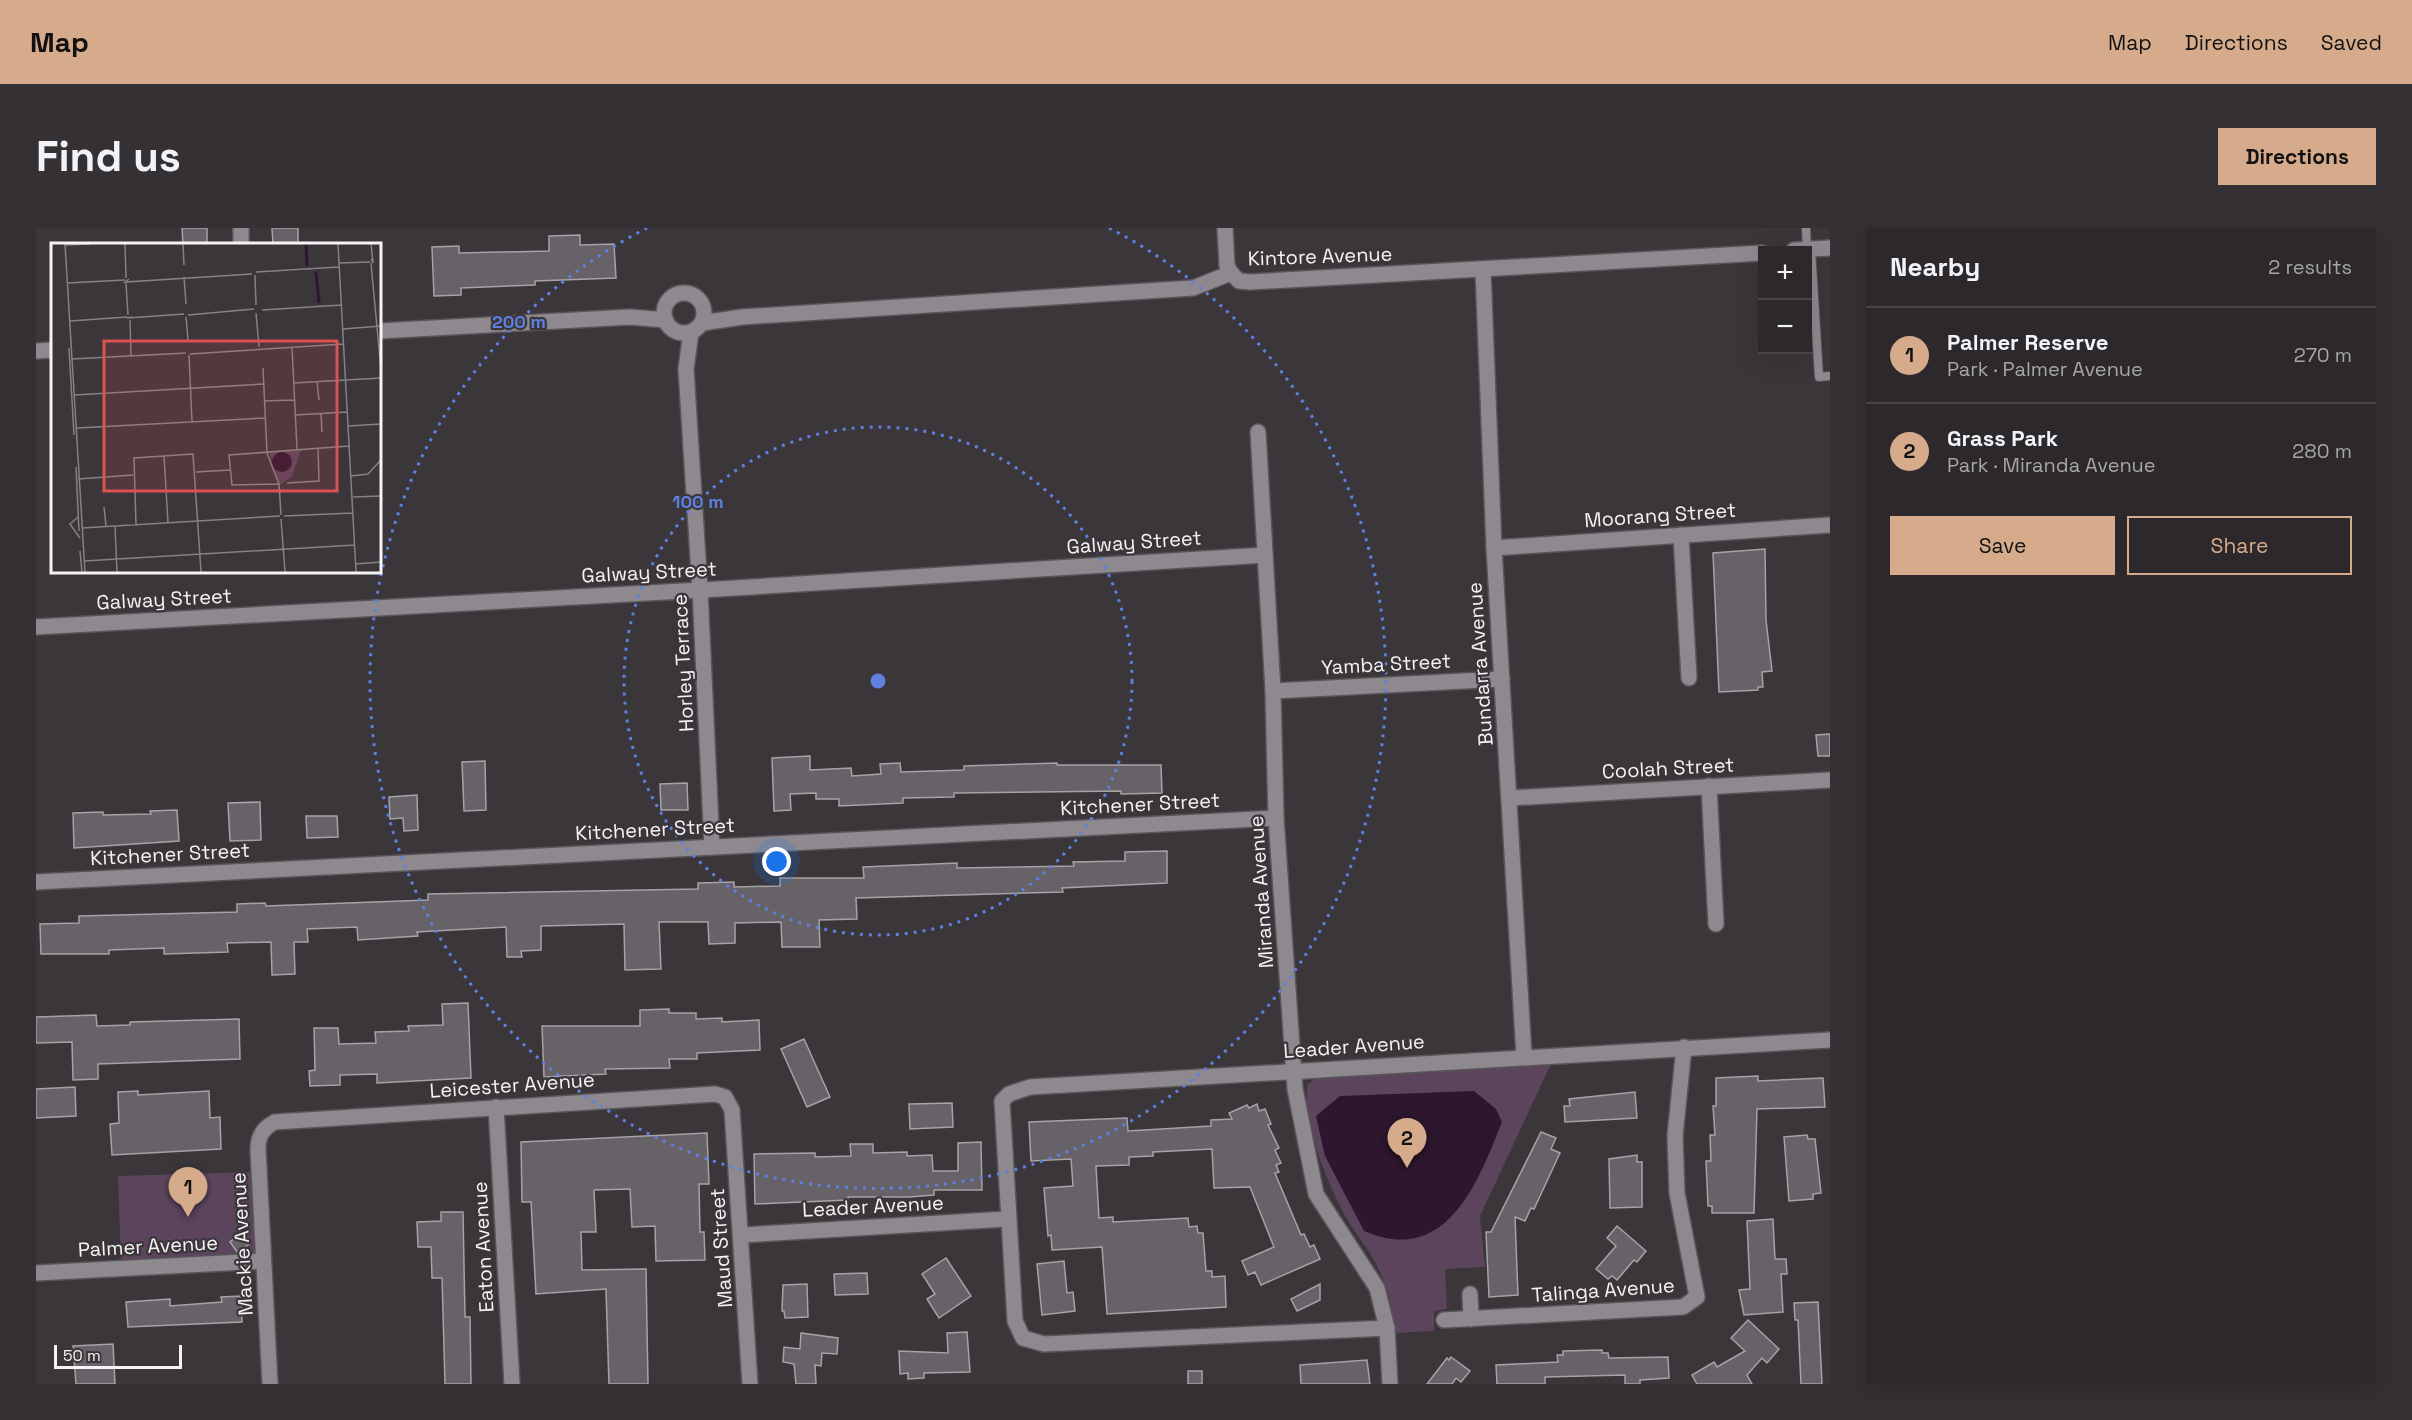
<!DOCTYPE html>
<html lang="en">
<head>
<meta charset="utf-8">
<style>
	body { margin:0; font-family:"Space Grotesk",sans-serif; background:#343034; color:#f1f3f6 }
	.controls { position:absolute; right:18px; top:18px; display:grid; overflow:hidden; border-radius:0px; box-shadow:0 6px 24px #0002 }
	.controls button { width:54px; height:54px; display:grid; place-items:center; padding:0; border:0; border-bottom:2px solid #484448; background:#2c282c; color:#f1f3f6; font:30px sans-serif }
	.scale { position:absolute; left:18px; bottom:15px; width:128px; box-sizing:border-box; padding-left:6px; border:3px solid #f6f3f6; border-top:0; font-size:16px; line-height:21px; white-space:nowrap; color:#f6f3f6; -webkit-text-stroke:4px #3a363a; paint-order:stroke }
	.you { position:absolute; left:741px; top:634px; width:21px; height:21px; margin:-15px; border:4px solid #fff; border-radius:50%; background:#1a73e8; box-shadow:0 0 0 9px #1a73e833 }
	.badge { display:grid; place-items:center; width:39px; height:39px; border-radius:50%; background:#d6ab8b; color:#111; font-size:20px; font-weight:700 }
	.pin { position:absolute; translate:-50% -50px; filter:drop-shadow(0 2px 3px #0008) }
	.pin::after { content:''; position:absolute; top:32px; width:21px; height:18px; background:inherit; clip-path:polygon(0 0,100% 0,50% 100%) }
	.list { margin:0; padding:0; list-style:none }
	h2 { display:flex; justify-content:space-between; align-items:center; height:78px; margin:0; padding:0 24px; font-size:26px }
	h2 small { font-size:20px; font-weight:400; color:#a6a6a9 }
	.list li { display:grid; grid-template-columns:39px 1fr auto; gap:18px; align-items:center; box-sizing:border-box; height:96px; padding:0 24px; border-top:2px solid #484448 }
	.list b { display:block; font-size:22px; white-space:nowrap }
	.list p { margin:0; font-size:20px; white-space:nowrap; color:#a6a6a9 }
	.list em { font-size:20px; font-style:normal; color:#a6a6a9 }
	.actions { display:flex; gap:12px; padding:18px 24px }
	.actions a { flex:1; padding:14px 0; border:2px solid #d6ab8b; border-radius:0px; text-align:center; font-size:21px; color:#d6ab8b }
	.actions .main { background:#d6ab8b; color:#111 }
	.map { position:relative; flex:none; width:1794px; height:1156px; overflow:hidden; border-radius:0px }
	header { display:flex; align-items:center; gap:36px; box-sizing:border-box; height:84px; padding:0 30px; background:#d6ab8b; color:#111 }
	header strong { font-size:28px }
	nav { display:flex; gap:33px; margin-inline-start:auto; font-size:21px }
	.intro { display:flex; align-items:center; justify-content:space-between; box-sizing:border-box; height:144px; padding:0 36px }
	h1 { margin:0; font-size:42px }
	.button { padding:15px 27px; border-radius:0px; background:#d6ab8b; color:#111; font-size:21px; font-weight:700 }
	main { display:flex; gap:36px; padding:0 36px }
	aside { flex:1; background:#2c282c; border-radius:0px; box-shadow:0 6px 24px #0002 }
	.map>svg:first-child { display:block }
</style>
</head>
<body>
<header>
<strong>Map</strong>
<nav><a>Map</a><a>Directions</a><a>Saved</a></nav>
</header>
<div class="intro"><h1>Find us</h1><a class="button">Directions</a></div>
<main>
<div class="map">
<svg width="1794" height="1156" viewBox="0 0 1794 1156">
	<rect width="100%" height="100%" fill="#3a363a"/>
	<g fill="#5b445c">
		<path d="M1515,836L1444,988L1449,1039L1409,1041L1411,1081L1398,1083V1103L1359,1105C1356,1080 1351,1056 1339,1034C1333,1022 1323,1011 1316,999C1296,968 1264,892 1272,856L1280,850Z"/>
		<path d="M218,944L223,1030L85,1035L82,948Z"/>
	</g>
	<path fill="#2d162e" d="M1438,863L1460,881L1466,894C1442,954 1411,1039 1328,1003L1289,928L1280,888L1304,868Z"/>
	<g fill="#666267" stroke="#a6a2a6" stroke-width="1.5">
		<path d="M146,0H171V16H147Z"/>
		<path d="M236,0H262V16H237Z"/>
		<path d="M544,7V17L578,16L580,50L499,53V57L425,60V67L398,68L396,19L423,18V25L513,23V8Z"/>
		<path d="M1729,321L1730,392L1736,443L1726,444L1727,459H1722V462L1683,464L1677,325Z"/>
		<path d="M1794,506V528H1782L1780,507Z"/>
		<path d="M774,528V542L815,540L816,548L845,546L844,536L864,535L865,544L928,542V538L1021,535V537H1125L1126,565L1085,566V563L918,565V569L867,570V575L803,578V571H780V565L754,566L755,582L738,583L736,530Z"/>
		<path d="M449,533L450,582L428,583L426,534Z"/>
		<path d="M651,555L652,582H625L624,556Z"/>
		<path d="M381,567L382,602L368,603L367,590L354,591L353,569Z"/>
		<path d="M224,574L225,612L194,613L192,575Z"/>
		<path d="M141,582L143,613L38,620L37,585L67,584V587L115,586L114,583Z"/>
		<path d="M270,588H301L302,609L271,610Z"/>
		<path d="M1131,623V655L1026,660L1027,664L820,670L821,691L783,692L784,719H746L745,694L699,695V715L673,716L672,694H623L625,741L589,742L588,696L505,698V722L485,723L486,729H471L470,699L381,704L382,708L322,712L321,699L271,701L272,714H258L259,746L236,747L235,714L191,715L192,724L128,726V720L73,722V726H5L4,696L43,695V688L201,684V676L229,675L230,678L392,672V666L662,661V655L698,654V659L744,658V650H828L827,639L921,635V640L1038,638L1037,634L1089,633V624Z"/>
		<path d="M432,775L435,850L341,855V846L304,847V857L274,858L273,843L279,842L278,800H302L303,816L340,815L339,804L373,803L372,798L407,797L406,776Z"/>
		<path d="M633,781V785H660V791L686,790V794L723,792L724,822L661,825V831H633L634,840L569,841L570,846L508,849L506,798H604V782Z"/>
		<path d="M60,787L61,798L94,797V794L203,791L204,831L62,836V851L37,852L36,814L0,815V789Z"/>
		<path d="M768,811L794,869L771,879L745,821Z"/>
		<path d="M1722,848V853L1787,850L1789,879L1721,881L1718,985H1676V978H1672L1670,933H1675L1674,907H1679L1677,878H1680V850Z"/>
		<path d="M39,859L40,888L0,890V861Z"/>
		<path d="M102,863V867L173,863L174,890L184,889L185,921L76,927L74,896L83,895L82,864Z"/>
		<path d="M1599,864L1601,890L1529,894L1528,878H1534L1533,871Z"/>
		<path d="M916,875L917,899L874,901L873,876Z"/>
		<path d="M1221,876L1223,883L1229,881L1235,896L1232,897L1243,920L1239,922L1245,935L1240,937L1243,944L1239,945L1265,1007L1268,1006L1274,1019L1278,1017L1284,1031L1225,1057L1219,1044L1212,1047L1206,1033L1238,1019L1214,959L1178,960L1176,921L1117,924V928L1093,929V937L1060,938L1063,990L1077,989V994L1152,990L1153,999L1161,998L1162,1005H1167L1170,1043H1176V1049L1189,1048L1190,1079L1071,1086L1066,1019L1016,1022L1015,1007L1012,1008L1008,960L1037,958L1035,931L995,933L993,894L1091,890L1092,903L1175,898V892L1196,891L1193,885L1211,877L1213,880Z"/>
		<path d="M1505,904L1520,910L1515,921L1524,925L1498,981L1495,980L1489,993L1479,989L1482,1067L1453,1069L1450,1004H1455Z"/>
		<path d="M671,905L673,956H663L664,1004H668L669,1032L620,1033L619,998L596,999L594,961L558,962L560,1004H545L546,1042L610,1041L612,1156H573L570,1061L500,1066L495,974H486L485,914Z"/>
		<path d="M1771,907L1772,911H1779L1785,965L1777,966V971L1753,973L1748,909Z"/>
		<path d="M945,914L946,962H898V967L873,969H812V972L719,976L718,926L779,925V929L815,928L814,916H837V925L871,924V928L896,927L897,943H922V915Z"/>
		<path d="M1601,927V934H1606V979L1574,980L1573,931Z"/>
		<path d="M405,984H427L429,1089H434L435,1156H409L406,1050H396L395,1019H382L381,994L405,993Z"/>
		<path d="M1737,991L1739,1031H1750L1751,1046H1745L1747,1084L1708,1087L1703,1062L1714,1061L1711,993Z"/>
		<path d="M1581,998L1610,1023L1601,1034L1598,1032L1581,1052L1576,1048L1572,1051L1560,1041L1580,1018L1571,1010Z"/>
		<path d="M204,1006L213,1016L202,1025L194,1014Z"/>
		<path d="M910,1030L935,1068L903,1090L891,1071L899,1066L886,1046Z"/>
		<path d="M1028,1033L1031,1065L1037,1064L1039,1083L1006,1087L1001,1036Z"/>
		<path d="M831,1045L832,1066L799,1067L798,1046Z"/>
		<path d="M771,1056L772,1089L749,1090L748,1083H746L747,1057Z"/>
		<path d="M1284,1056V1072L1261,1083L1255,1071Z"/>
		<path d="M205,1068L206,1094L92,1099L90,1074L134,1071V1078L186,1074L185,1069Z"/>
		<path d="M1782,1074L1786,1156H1765L1762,1092H1759L1758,1075Z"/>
		<path d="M1712,1092L1743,1121L1731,1135L1726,1130L1711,1147L1716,1156H1661L1656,1147L1678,1134L1681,1139L1709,1123L1695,1110Z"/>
		<path d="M931,1104L934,1144L888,1145V1150L872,1151V1145L864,1146L863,1123L912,1125L911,1105Z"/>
		<path d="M765,1105L802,1110L801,1126L786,1125L785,1138L779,1137L780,1156H760L758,1136L747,1134L748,1119L764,1121Z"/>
		<path d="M77,1116L79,1156H40L37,1118Z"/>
		<path d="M1566,1122V1125H1572L1573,1130L1632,1129L1633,1150L1604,1152V1156H1589V1147L1509,1149V1156H1461L1460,1137L1522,1134L1521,1127H1527V1123Z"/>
		<path d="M1415,1129L1434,1143L1425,1154L1420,1150L1416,1156H1391L1411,1130L1413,1132Z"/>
		<path d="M1331,1132L1334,1156H1265L1264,1137Z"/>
		<rect x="1152" y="1143" width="14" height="13"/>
	</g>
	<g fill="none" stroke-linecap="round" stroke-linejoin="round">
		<g stroke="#585558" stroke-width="10">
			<g id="lane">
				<path d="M1770,0L1771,22"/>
				<path d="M1775,21L1783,149L1794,148"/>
			</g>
		</g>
		<g stroke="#585558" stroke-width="18">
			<g id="street">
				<path d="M205,0V16"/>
				<path d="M1189,0L1191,38L1195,45"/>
				<path d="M1758,22L1794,20"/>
				<path d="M1447,42L1458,320L1488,828"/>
				<circle cx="648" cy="85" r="20"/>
				<path d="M666,95L706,89L1157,60L1195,45L1203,53L1214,54L1726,25"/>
				<path d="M344,103L594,89L630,92"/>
				<path d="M655,104L650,141L664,362L676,619"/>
				<path d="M0,123L16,122"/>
				<path d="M1222,204L1237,463L1240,590L1259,861L1280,966L1341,1060L1351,1100L1354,1156"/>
				<path d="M1645,307L1653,450"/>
				<path d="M1458,320L1794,297"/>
				<path d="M0,399L683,361L1229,327"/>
				<path d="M1237,463L1466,451"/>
				<path d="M1673,558L1680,696"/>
				<path d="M1473,570L1794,552"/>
				<path d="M0,654L1240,590"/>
				<path d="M460,879L476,1156"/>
				<path d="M706,1007L971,991"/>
				<path d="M0,1045L227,1033"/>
				<path d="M1434,1066L1435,1091"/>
				<path d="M1408,1092L1647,1079L1661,1069L1641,965L1639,908L1648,819"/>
				<path d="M1351,1100L1008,1116L987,1110L979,1093L966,873L973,866L994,859L1794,812"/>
				<path d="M234,1156L222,921C222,908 227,900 239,894L679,866L689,869L696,882L714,1156"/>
			</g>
		</g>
		<use href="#lane" stroke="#8e898e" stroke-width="8"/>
		<use href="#street" stroke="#8e898e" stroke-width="15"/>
	</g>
	<g fill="none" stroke="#5e80e1" stroke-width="3" stroke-dasharray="3 6">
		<circle cx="842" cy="453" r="254"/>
		<path d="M1073 0A508 508 0 1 1 611 0"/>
	</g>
	<g text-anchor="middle" stroke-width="4.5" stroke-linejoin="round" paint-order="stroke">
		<g font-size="20" fill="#f6f3f6" stroke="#3a363a">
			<text transform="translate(1284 28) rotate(-2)" y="7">Kintore Avenue</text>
			<text transform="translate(1624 287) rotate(-4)" y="7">Moorang Street</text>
			<text transform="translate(1098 314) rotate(-4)" y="7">Galway Street</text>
			<text transform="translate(613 344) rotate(-3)" y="7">Galway Street</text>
			<text transform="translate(128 371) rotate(-3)" y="7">Galway Street</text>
			<text transform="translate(647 435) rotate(-93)" y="7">Horley Terrace</text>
			<text transform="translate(1350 436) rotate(-3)" y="7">Yamba Street</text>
			<text transform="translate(1444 436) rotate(-94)" y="7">Bundarra Avenue</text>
			<text transform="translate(1632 540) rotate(-3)" y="7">Coolah Street</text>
			<text transform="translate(1104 576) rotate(-3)" y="7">Kitchener Street</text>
			<text transform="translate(619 601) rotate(-3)" y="7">Kitchener Street</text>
			<text transform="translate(134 626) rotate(-3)" y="7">Kitchener Street</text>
			<text transform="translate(1225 664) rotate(-94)" y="7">Miranda Avenue</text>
			<text transform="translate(1318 818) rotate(-4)" y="7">Leader Avenue</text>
			<text transform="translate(476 857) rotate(-4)" y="7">Leicester Avenue</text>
			<text transform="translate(837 978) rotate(-3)" y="7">Leader Avenue</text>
			<text transform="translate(206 1016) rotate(-93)" y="7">Mackie Avenue</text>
			<text transform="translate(112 1018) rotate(-3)" y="7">Palmer Avenue</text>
			<text transform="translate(447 1019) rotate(-93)" y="7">Eaton Avenue</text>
			<text transform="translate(685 1020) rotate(-94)" y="7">Maud Street</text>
			<text transform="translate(1567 1062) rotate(-4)" y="7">Talinga Avenue</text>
		</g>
	</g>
	<g transform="translate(15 15)">
		<rect width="330" height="330" fill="#3a363a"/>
		<path d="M250,207L241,233L229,242L218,209Z" fill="#5b445c"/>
		<path d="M221 219a10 10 0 1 1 20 0a10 10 0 1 1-20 0Z" fill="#2d162e"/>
		<path fill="none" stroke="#2d162e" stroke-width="3" d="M255,1L256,23M265,29L268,60"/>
		<path fill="none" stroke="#858285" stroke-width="1.5" d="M14,1L34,329M74,1L75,35M132,1L133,22M287,1L305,329M320,1L322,20L320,16M14,2L39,1M288,20L319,19M320,20L330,127M205,29L288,24M204,32L205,62M133,34L135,61M78,36L74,39L201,31M16,40L74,37M75,40L77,72M211,67L291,62M205,70L208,104M137,72L203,66M81,74L76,75L133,71M135,74L137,97M79,77L80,113M19,78L76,74M292,86L330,83M241,104L246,206M18,105L23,192M139,111L293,101M138,112L141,179M21,116L135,110M212,125L216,210L228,241L230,272M266,138L268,157M242,140L330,135M24,152L212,141M214,158L243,157M270,171L271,189M244,172L296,169M297,183L330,181M26,185L214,175M113,213L117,280M25,224L28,288M145,229L179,227M300,233L317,231L330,217M27,236L82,232M236,240L268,238L267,205M228,241L181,242L178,212L298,203M302,254L330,253M233,273L302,270M27,274L19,281L29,295M54,274L53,264L55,283M230,276L234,329M85,282L83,215L142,211L150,329M64,283L66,329M31,285L229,273M29,308L31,329M33,318L304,302M304,321L330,319"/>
		<path fill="#dc5151" fill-opacity="0.15" stroke="#dc5151" stroke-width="3" d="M53,98H286V248H53Z"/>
		<rect width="330" height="330" fill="none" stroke="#f6f3f6" stroke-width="3"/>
	</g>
	<circle cx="842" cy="453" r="9" fill="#5e80e1" stroke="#3a363a" stroke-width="3"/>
	<g font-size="18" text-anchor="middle" font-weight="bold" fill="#5e80e1" stroke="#3a363a" stroke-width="4.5" stroke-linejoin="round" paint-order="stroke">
		<text x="483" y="100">200 m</text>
		<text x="662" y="280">100 m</text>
	</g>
</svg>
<div class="controls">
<button>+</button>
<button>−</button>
</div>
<div class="scale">50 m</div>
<div class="you"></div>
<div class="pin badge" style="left:152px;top:989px">1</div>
<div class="pin badge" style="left:1371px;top:940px">2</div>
</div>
<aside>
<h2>Nearby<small>2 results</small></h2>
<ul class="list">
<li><span class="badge">1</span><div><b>Palmer Reserve</b><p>Park · Palmer Avenue</p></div><em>270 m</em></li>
<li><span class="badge">2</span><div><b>Grass Park</b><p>Park · Miranda Avenue</p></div><em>280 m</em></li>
</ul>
<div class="actions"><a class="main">Save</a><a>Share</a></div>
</aside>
</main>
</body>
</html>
